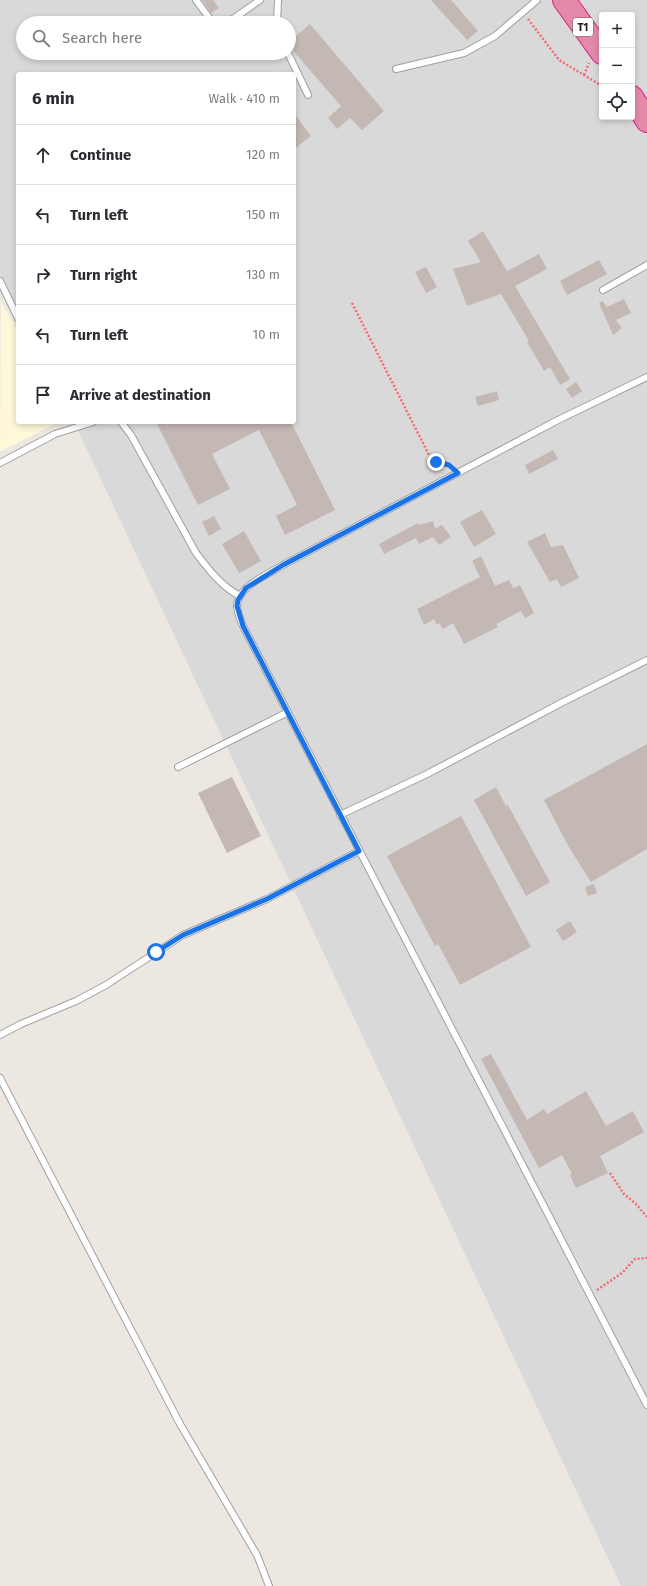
<!DOCTYPE html>
<html lang="en">
<head>
<meta charset="utf-8">
<style>
	body { margin:0; font-family:"Fira Sans",sans-serif; background:#f2f2f3; color:#2b2b33 }
	.controls { position:absolute; right:12px; top:12px; display:grid; overflow:hidden; border-radius:4px; box-shadow:0 2px 6px #0003 }
	.controls button { width:36px; height:36px; display:grid; place-items:center; padding:0; border:0; border-bottom:1px solid #e1e1e2; background:#fff; color:#2b2b33; font:20px sans-serif }
	.stop { position:absolute; width:12px; height:12px; margin:-9px; border:3px solid #1a73e8; border-radius:50%; background:#fff }
	.stop.end { background:#1a73e8; border-color:#fff; box-shadow:0 1px 4px #0008 }
	.list { margin:0; padding:0; list-style:none }
	h2 { display:flex; justify-content:space-between; align-items:center; height:52px; margin:0; padding:0 16px; font-size:17px }
	h2 small { font-size:13px; font-weight:400; color:#7c7c81 }
	.list li { display:grid; grid-template-columns:26px 1fr auto; gap:12px; align-items:center; box-sizing:border-box; height:60px; padding:0 16px; border-top:1px solid #e1e1e2 }
	.list b { display:block; font-size:15px; white-space:nowrap }
	.list em { font-size:13px; font-style:normal; color:#7c7c81 }
	.icon { flex:none; width:22px; height:22px; fill:none; stroke:currentColor; stroke-width:2; stroke-linecap:round; stroke-linejoin:round }
	.map { position:relative; flex:none; width:647px; height:1586px; overflow:hidden }
	.search { position:absolute; background:#fff; box-shadow:0 2px 6px #0003; left:16px; top:16px; width:280px; height:44px; display:flex; align-items:center; gap:10px; box-sizing:border-box; padding:0 14px; border-radius:22px; color:#7c7c81; font-size:15px }
	.panel { position:absolute; background:#fff; box-shadow:0 2px 6px #0003; left:16px; top:72px; width:280px; height:352px; border-radius:4px }
	.map>svg:first-child { display:block }
</style>
</head>
<body>
<div class="map">
<svg width="647" height="1586" viewBox="0 0 647 1586">
	<rect width="100%" height="100%" fill="#ede7e1"/>
	<path fill="#dad9d9" fill-rule="evenodd" d="M0,0H647V1586H621L74,422H294V74H18V308L0,274ZM602,15H632V117H602ZM23,23H289V53H23Z"/>
	<path fill="#fef8d9" d="M1,301L18,332V422H58L0,452Z"/>
	<g fill="#c4b8b5">
		<path d="M202,0H213L219,8L211,13Z"/>
		<path d="M431,0H451L478,31L467,40Z"/>
		<path d="M310,24L384,111L362,130L350,118L337,129L328,118L341,106L289,46V42Z"/>
		<path d="M294,113L311,136L294,149Z"/>
		<path d="M483,231L507,271L539,254L547,269L515,286L570,379L560,385L550,367L544,371L527,342L529,341L501,294L467,306L453,269L481,262L468,241Z"/>
		<path d="M599,260L607,274L567,295L560,281Z"/>
		<path d="M426,267L437,287L426,293L415,272Z"/>
		<path d="M624,299L631,313L616,320L622,328L613,335L599,303L602,301L607,307Z"/>
		<path d="M576,382L582,391L572,398L566,389Z"/>
		<path d="M497,391L499,400L478,406L475,397Z"/>
		<path d="M156,422H291L335,510L285,535L276,516L297,505L259,430L212,454L230,489L198,505Z"/>
		<path d="M553,450L558,459L529,474L525,465Z"/>
		<path d="M482,510L496,534L474,547L460,522Z"/>
		<path d="M214,516L221,529L209,536L202,522Z"/>
		<path d="M433,521L435,529L442,525L451,537L439,545L433,537L419,544L416,538L384,554L379,544L418,523L419,525Z"/>
		<path d="M244,531L261,561L239,573L222,544Z"/>
		<path d="M545,533L551,547L563,545L579,578L561,587L557,579L550,582L527,542Z"/>
		<path d="M481,556L495,586L509,580L513,588L520,585L534,613L525,618L521,611L496,624L498,627L464,644L453,623L443,629L439,623L437,625L434,619L424,625L417,609L480,577L472,561Z"/>
		<path d="M647,744V849L591,882L570,849L544,800Z"/>
		<path d="M232,777L261,836L227,853L198,793Z"/>
		<path d="M496,787L506,806L508,805L550,882L526,896L474,800Z"/>
		<path d="M461,816L531,947L460,985L438,944L435,946L387,856Z"/>
		<path d="M594,884L597,893L588,896L585,887Z"/>
		<path d="M570,921L577,932L563,941L556,930Z"/>
		<path d="M491,1054L527,1120L544,1109L547,1114L586,1091L606,1126L633,1111L644,1132L602,1155L600,1156L608,1173L576,1188L570,1175L572,1174L562,1155L539,1168L481,1059Z"/>
	</g>
	<g fill="none" stroke-linecap="round" stroke-linejoin="round">
		<g stroke="#a0a0a0" stroke-width="8">
			<g id="lane">
				<path d="M196,0L213,23"/>
				<path d="M227,23L260,0"/>
				<path d="M277,23L278,0"/>
				<path d="M288,53L308,95"/>
				<path d="M396,69L464,53L495,36L537,0"/>
				<path d="M0,281L18,318"/>
				<path d="M603,290L647,265"/>
				<path d="M647,377L558,420L283,565C269,574 238,586 237,605C237,612 240,619 243,626L647,1405"/>
				<path d="M121,422L131,435L196,553C208,569 222,587 240,596"/>
				<path d="M0,463L55,434L93,422"/>
				<path d="M178,767L288,712"/>
				<path d="M340,815L427,774L563,702L647,660"/>
				<path d="M0,1035L21,1024L76,1001L106,985L183,935L267,899L359,851"/>
				<path d="M0,1078L180,1424L257,1555L269,1586"/>
			</g>
		</g>
		<g stroke="#d32680" stroke-width="24">
			<g id="highway">
				<path d="M564,0L602,53"/>
				<path d="M632,97L647,121"/>
			</g>
		</g>
		<g stroke="#f76873" stroke-width="2.5" stroke-dasharray="2 2" stroke-linecap="butt">
			<path d="M528,19L559,60L602,86"/>
			<path d="M584,75L589,63"/>
			<path d="M352,303L430,457C437,464 445,461 452,467"/>
			<path d="M610,1173L624,1194L636,1204L647,1217"/>
			<path d="M597,1290L622,1273L635,1259L647,1258"/>
		</g>
		<use href="#lane" stroke="#fff" stroke-width="6"/>
		<use href="#highway" stroke="#e489aa" stroke-width="22"/>
	</g>
	<g fill="none" stroke-linecap="round" stroke-linejoin="round">
		<path stroke="#1a73e8" stroke-width="5" d="M156,952L183,935L267,899L359,851L243,626L237,606L238,600L246,588L283,565L458,473L449,465L436,462"/>
	</g>
	<g text-anchor="middle" stroke-width="3" stroke-linejoin="round" paint-order="stroke">
		<rect fill="#fff" stroke="#606060" stroke-width="1" x="573" y="18" width="20" height="18" rx="3"/>
		<g font-size="11" font-weight="bold" fill="#1c1c1c">
			<text x="583" y="31">T1</text>
		</g>
	</g>
</svg>
<div class="controls">
<button>+</button>
<button>−</button>
<button><svg class="icon" aria-label="locate" viewBox="0 0 24 24"><circle cx="12" cy="12" r="6"/><path d="M12 2v4M12 18v4M2 12h4M18 12h4"/></svg></button>
</div>
<div class="stop" style="left:156px;top:952px"></div>
<div class="stop end" style="left:436px;top:462px"></div>
<div class="search"><svg class="icon" aria-label="search" viewBox="0 0 24 24"><circle cx="10" cy="10" r="6"/><path d="M15 15l6 6"/></svg>Search here</div>
<section class="panel">
<h2>6 min<small>Walk · 410 m</small></h2>
<ul class="list">
<li><svg class="icon" aria-label="ahead" viewBox="0 0 24 24"><path d="M12 20V5M6 11l6-6 6 6"/></svg><div><b>Continue</b></div><em>120 m</em></li>
<li><svg class="icon" aria-label="left" viewBox="0 0 24 24"><path d="M17 20v-9H6M10 6l-5 5 5 5"/></svg><div><b>Turn left</b></div><em>150 m</em></li>
<li><svg class="icon" aria-label="right" viewBox="0 0 24 24"><path d="M7 20v-9h11M14 6l5 5-5 5"/></svg><div><b>Turn right</b></div><em>130 m</em></li>
<li><svg class="icon" aria-label="left" viewBox="0 0 24 24"><path d="M17 20v-9H6M10 6l-5 5 5 5"/></svg><div><b>Turn left</b></div><em>10 m</em></li>
<li><svg class="icon" aria-label="arrive" viewBox="0 0 24 24"><path d="M6 21V4h12l-3 4 3 4H6"/></svg><div><b>Arrive at destination</b></div></li>
</ul>
</section>
</div>
</body>
</html>
